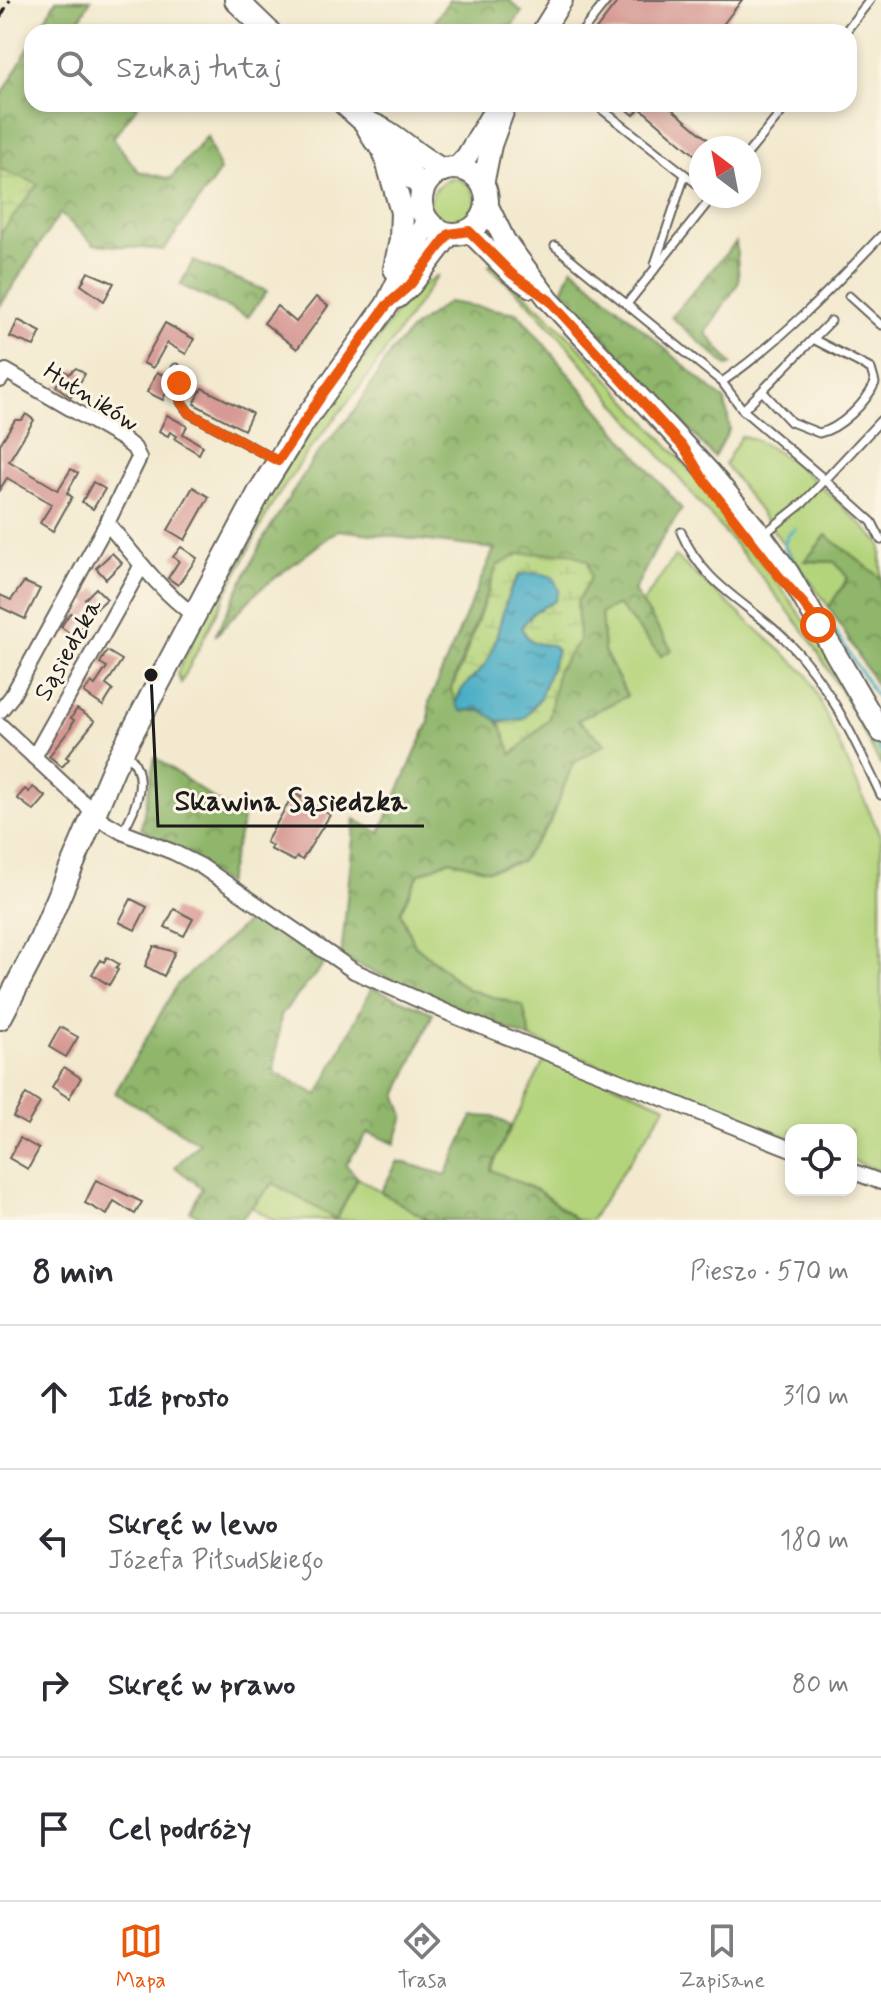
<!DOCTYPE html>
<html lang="pl">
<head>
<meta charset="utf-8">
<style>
	body { margin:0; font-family:Mynerve,sans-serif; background:#f7f7f7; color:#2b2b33 }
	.controls { position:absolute; right:24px; bottom:24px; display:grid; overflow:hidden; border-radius:16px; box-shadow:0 4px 12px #0003 }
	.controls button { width:72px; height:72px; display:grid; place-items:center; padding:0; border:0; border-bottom:2px solid #e1e1e2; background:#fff; color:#2b2b33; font:40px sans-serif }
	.compass { position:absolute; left:689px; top:136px; width:72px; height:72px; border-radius:50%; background:#fff; box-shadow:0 4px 12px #0003; rotate:328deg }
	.stop { position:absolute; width:24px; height:24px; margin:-18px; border:6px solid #ea580c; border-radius:50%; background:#fff }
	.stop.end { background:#ea580c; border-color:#fff; box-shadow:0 2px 8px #0008 }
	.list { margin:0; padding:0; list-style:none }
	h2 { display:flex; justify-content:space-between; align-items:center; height:104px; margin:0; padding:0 32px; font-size:34px }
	h2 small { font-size:26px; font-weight:400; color:#7c7c81 }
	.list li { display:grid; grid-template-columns:52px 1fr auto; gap:24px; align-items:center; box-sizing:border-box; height:144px; padding:0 32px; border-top:2px solid #e1e1e2 }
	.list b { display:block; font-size:30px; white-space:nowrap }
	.list p { margin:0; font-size:26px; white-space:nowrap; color:#7c7c81 }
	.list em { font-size:26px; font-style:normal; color:#7c7c81 }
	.icon { flex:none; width:44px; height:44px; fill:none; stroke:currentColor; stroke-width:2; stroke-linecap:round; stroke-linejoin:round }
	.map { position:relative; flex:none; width:881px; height:1220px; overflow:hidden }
	.search { position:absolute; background:#fff; box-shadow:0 4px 12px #0003; left:24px; right:24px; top:24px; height:88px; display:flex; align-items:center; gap:20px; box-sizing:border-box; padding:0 28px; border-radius:24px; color:#7c7c81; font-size:30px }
	.sheet { height:680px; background:#fff }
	nav { display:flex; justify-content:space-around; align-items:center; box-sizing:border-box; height:112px; border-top:2px solid #e1e1e2; background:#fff; font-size:22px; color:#7c7c81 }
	nav a { display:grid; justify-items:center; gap:4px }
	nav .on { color:#ea580c }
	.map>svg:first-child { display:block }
</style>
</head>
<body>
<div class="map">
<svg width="881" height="1220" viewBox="0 0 881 1220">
	<defs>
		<pattern id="forest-crowns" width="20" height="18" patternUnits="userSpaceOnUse" patternTransform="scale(2)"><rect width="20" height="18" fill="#8fb66b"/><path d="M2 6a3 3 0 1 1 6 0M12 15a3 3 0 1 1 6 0" fill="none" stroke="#749357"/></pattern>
		<pattern id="wetland-marsh" width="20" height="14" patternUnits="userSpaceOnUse" patternTransform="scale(2)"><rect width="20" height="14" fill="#b4d47b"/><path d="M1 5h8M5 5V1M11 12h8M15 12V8" fill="none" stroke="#9ab56a"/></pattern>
		<pattern id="water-ripples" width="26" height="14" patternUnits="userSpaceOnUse" patternTransform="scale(2)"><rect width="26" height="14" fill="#44acc4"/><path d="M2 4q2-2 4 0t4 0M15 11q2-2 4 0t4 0" fill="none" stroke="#388b9e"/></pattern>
	</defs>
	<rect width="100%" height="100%" fill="#fcf5e5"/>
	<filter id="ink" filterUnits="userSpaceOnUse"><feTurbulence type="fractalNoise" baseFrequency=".0125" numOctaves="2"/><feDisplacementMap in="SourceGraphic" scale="16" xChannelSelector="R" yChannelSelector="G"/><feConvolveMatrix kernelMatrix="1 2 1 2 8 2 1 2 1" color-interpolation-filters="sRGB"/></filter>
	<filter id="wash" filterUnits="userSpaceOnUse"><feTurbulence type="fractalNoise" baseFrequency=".006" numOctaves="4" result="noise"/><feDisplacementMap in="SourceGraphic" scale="32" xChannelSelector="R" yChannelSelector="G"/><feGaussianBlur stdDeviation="1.8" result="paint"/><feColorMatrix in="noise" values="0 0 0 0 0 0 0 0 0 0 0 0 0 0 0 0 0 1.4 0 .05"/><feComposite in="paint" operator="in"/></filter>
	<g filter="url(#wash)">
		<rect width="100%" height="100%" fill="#f3e9cf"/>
		<g fill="#b4d47b" stroke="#68784c" stroke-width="2">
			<path d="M450,178C467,179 474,187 476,203L465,218L440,226C420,210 430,188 450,178Z"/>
			<path d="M492,262L578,345L682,461L785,593L830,657L881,750V766L852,710L810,639L752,565L561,338L526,300L489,266Z"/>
			<path d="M438,275L361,386L310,449L271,506L181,683L177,673L265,496L396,313L411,294Z"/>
			<path d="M741,436C784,443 849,513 881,544V578L826,535L806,561L835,562L848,578L829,607L725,464Z"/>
			<path d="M675,556L808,675L881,837V1171L851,1160V1130H791V1138L531,1039L523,1006L467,989L415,945L400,912L419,874L450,860L489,870L520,862L549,824L573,763L605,744L577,720L627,695L604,651L601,613L618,604L661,656L671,649L642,604Z"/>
			<path d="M547,1055L666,1106L591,1220H577L539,1191L490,1170Z"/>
			<path d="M358,1178L428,1220H273L252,1207L273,1183L336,1219Z"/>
		</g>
		<g fill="url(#forest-crowns)" stroke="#566944" stroke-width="2" fill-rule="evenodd">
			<path d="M56,0H91L72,32H38Z"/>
			<path d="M449,0H509L522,12L508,32H428Z"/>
			<path d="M32,42V104H139L113,138L138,171L170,179L207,136L220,171L164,250L94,244L60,213L0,306V234L37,184L0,169V98Z"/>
			<path d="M736,242L739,282L706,333L732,364L727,366L671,317Z"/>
			<path d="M193,261L267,291L248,317L180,285Z"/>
			<path d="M572,267L725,401L730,429L714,457L562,291Z"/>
			<path d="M448,302L518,313L682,509L658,545L634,591L672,650L661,656L618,605L601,613L604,651L627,696L578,720L605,744L573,763L549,824L520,862L489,870L450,860L419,874L400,912L415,945L467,989L523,1006L531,1039L341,958L355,819L380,833L429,722V702L494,549L338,530L258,591L215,636L265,536L314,458L356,409L391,352L413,328ZM570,553L591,577L577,602L579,640L557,671L549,719L512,754C501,724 498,707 461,711L451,689L497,566L519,554Z"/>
			<path d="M826,535L881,578V693L829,607L848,578L835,562L805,561Z"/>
			<path d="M155,757L243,820L226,884L141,828Z"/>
			<path d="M255,915L324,964L281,1015L274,1072L318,1095L372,987L433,1013L397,1096L404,1116L395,1144L368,1132L346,1165L358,1178L336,1219L273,1183L240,1220H206L190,1211L202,1188L175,1167L199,1143L115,1093L177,985Z"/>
			<path d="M473,1116L493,1117L511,1125L491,1170L539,1191L577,1220H428L381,1192L398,1161L446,1175Z"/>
		</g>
		<g fill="url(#wetland-marsh)" stroke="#68784c" stroke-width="2">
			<path d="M0,169L38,184L0,234Z"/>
			<path d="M570,553L588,561L591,577L577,602L579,640L557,671L549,719L512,755L500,722L524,719L540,698L557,651L552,645C535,645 529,642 521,627L534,612L555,601L539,573L520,574C500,598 502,636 486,663C476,678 459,685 456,704L451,689L462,665L497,566L519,554Z"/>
		</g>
		<path fill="url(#water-ripples)" stroke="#306470" stroke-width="2" d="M539,573L553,577L559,590L555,601L534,612L521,627C528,642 535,645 552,645L557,651L540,698L524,719L500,722L480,709L461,711L456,704C459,685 476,678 486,663C502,636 500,598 521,574Z"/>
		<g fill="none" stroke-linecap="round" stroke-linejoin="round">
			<g stroke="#44acc4" stroke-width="3">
				<path d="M795,529L787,536L784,547L807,579L815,600"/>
				<path d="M821,609L881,704"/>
				<path d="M872,736L881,753"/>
			</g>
		</g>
		<g id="blocks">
			<g fill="#d59792">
				<path d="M619,0H742L717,32H594Z"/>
				<path d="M620,104H666L718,148H701V160L640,108L634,115Z"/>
				<path d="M88,272L114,283L104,301L81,285Z"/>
				<path d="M316,297L328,306L297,349L264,323L277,306L296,322Z"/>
				<path d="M18,320L41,332L34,346L10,337Z"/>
				<path d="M165,323L194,339L186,354L167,343L153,368L143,363Z"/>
				<path d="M76,368L85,374L71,397L56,386L65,371L69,374Z"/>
				<path d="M157,372L171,379L163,400L147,392Z"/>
				<path d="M202,388L252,413L244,430L194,404Z"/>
				<path d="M26,414L34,420L9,461L58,490L71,469L78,473L67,493L72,497L53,531L40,523L52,504L7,478L0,489V444L15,420H22Z"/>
				<path d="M167,415L187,426L183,434L203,446L199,454L175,439L177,436L170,432L168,436L159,431Z"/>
				<path d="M93,482L105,489L93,509L82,502Z"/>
				<path d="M193,487L209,497L185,540L168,530Z"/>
				<path d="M181,547L197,558L178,585L168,578L179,561L173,557Z"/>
				<path d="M112,553L122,563L106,579L96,568Z"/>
				<path d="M24,582L40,589L25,619L0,607V595L11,600Z"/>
				<path d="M96,588L107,599L95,610L93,608L74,636L61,627L70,613L76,617L89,604L85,599Z"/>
				<path d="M107,651L122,660L106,685L113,690L103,706L84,693L91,682L95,685L107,667L100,663Z"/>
				<path d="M77,709L95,721L66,757L69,759L62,767L49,756L70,729L74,720L71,718Z"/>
				<path d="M33,787L46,797L34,811L17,798L25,789L29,792Z"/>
				<path d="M294,793L330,815L302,860L297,857L294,861L270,849L272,846L266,842Z"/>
				<path d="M131,899L147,907L135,930L119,922Z"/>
				<path d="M174,909L193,919L184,936L165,927Z"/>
				<path d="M154,946L175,952L164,976L145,966Z"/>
				<path d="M107,957L119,964L116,968L118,970L109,985L92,974L101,960L104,962Z"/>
				<path d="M60,1027L78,1037L66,1057L49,1047Z"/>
				<path d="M64,1067L81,1078L69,1098L52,1087Z"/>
				<path d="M26,1094L40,1103L27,1125L13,1117Z"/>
				<path d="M20,1138L39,1149L28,1169L9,1158Z"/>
				<path d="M96,1180L142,1202L135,1214L114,1201L107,1215L85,1203Z"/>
			</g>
		</g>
	</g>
	<g filter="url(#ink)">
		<use href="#blocks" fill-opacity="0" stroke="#67645b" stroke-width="2"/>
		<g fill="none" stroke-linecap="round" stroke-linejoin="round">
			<g stroke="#67645b" stroke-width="11">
				<g id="service">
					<path d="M582,32L607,0"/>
					<path d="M845,32L870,0"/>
					<path d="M595,104L701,187"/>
					<path d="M749,152L788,104"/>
					<path d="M555,246L722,382C782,340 831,289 881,236"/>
					<path d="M655,264L685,175"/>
					<path d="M849,296L881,325"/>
					<path d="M627,304L713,196"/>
					<path d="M176,368L181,402L189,413L276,460"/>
					<path d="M722,382L743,410L825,480L803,503L764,534"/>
					<path d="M763,392L791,422L819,433C840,429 866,403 875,383L871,369L813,339"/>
					<path d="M743,410L831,321"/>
					<path d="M881,420L825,480L872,522L881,540"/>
					<path d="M681,532C705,588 750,603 790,644C830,685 856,743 881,795"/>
					<path d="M122,832C138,807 150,773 125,751"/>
				</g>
			</g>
			<g stroke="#67645b" stroke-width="18">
				<g id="minor">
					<path d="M0,380L6,371L123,439L134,448L139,458L107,523C134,555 160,591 194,615"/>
					<path d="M0,711L12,696L107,523"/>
					<path d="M0,725L103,821L122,832L173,852L201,866L354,971L462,1019L791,1149"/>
					<path d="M34,757L142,565"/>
					<path d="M851,1171L881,1182"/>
				</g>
			</g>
			<g stroke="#67645b" stroke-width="24">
				<g id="secondary">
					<path d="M542,32L562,0"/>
					<path d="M456,168L467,156L490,117"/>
					<path d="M483,185L491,145L506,104"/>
					<path d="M487,204L505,241L549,300L711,474L762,536L788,572L881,732"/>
					<path d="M469,231L512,274L531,287"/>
				</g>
			</g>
			<g stroke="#67645b" stroke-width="26">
				<g id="primary">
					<path d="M236,0L269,32"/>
					<path d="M345,104L365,122L375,140L423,188"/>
					<path d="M365,122C397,132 413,156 443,170"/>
					<path d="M383,147L402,212L401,239L395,269"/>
					<circle cx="454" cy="201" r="33"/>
					<path d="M397,297L410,285L449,234"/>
					<path d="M0,1018L40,941L114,767L260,491L300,427L387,305L427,221"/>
				</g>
			</g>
			<use href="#service" stroke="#fff" stroke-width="7"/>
			<use href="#minor" stroke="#fff" stroke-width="14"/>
			<use href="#secondary" stroke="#fff" stroke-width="20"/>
			<use href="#primary" stroke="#fff" stroke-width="22"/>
			<path stroke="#1c1c1c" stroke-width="3" stroke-dasharray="12 6" stroke-linecap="butt" d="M0,18L10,0"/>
		</g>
	</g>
	<g fill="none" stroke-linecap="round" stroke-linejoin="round" filter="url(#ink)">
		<path stroke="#ea580c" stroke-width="10" d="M179,383L181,402L189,413L278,461L324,392L387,305L410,285L449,234L469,231L512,274L549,300L685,449L704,480L778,575L804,604L818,625"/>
	</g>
	<g text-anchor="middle" stroke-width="6" stroke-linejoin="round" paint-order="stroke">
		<g font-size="26" fill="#1c1c1c" stroke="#fcf5e5">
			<text transform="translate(92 396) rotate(32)" y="9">Hutników</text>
			<text transform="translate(67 649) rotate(-61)" y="9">Sąsiedzka</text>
		</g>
	</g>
	<path fill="none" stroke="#1c1c1c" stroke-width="3" d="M151 675L158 826H424"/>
	<circle fill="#1c1c1c" stroke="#fcf5e5" stroke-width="3" cx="151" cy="675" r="8"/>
	<g font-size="28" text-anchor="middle" font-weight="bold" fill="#1c1c1c" stroke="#fcf5e5" stroke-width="6" stroke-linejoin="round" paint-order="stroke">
		<text x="291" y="810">Skawina Sąsiedzka</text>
	</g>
</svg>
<div class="controls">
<button><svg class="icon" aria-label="locate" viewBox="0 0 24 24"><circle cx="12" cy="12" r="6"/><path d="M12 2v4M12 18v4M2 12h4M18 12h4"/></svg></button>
</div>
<svg class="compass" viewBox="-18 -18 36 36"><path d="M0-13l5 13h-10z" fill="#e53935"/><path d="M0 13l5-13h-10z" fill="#7c7c81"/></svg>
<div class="stop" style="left:818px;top:625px"></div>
<div class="stop end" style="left:179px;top:383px"></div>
<div class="search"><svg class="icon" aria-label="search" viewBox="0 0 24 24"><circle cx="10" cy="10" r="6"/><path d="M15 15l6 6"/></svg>Szukaj tutaj</div>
</div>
<section class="sheet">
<h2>8 min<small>Pieszo · 570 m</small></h2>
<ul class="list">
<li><svg class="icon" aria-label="ahead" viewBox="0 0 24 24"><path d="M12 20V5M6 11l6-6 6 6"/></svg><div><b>Idź prosto</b></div><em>310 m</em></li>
<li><svg class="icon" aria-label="left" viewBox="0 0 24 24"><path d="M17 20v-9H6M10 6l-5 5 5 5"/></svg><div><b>Skręć w lewo</b><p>Józefa Piłsudskiego</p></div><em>180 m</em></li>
<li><svg class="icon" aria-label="right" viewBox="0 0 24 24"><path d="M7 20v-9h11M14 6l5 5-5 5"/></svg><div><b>Skręć w prawo</b></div><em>80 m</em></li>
<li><svg class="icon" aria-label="arrive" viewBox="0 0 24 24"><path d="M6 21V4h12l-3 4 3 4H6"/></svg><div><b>Cel podróży</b></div></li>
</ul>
</section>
<nav>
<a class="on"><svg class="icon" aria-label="map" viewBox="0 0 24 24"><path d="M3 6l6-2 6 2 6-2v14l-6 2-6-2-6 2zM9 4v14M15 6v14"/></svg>Mapa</a>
<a><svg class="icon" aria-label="directions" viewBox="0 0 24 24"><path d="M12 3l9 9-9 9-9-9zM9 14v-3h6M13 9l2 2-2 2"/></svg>Trasa</a>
<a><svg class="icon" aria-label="saved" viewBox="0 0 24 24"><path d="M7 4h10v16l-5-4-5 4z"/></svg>Zapisane</a>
</nav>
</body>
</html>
